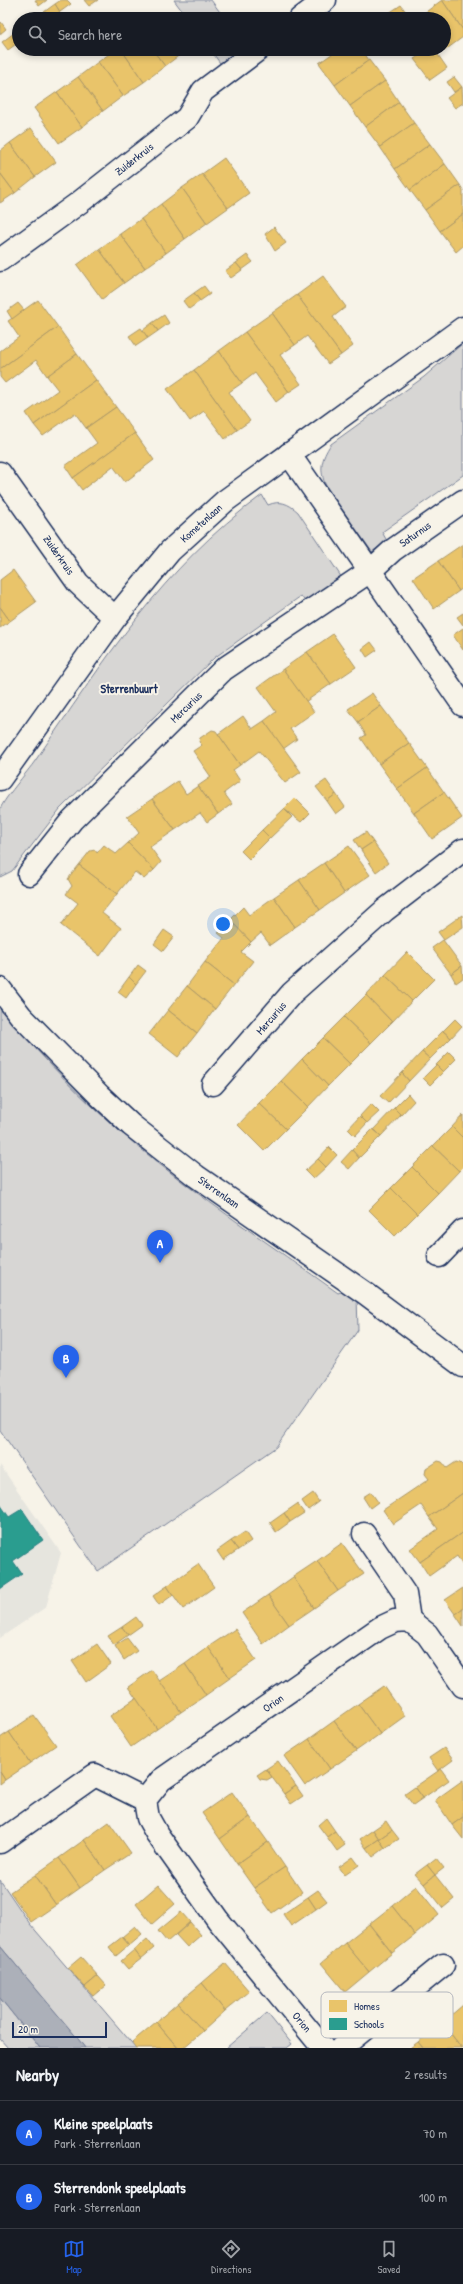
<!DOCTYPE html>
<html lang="en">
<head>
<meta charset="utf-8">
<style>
	body { margin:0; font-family:"Patrick Hand",sans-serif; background:#20242c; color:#f1f3f6 }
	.scale { position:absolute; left:12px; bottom:10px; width:95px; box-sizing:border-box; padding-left:4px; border:2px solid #1b2f5e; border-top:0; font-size:11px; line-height:14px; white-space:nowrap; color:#1b2f5e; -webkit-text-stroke:3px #f7f3e8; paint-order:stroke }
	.you { position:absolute; left:223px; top:924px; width:14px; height:14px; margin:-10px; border:3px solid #fff; border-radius:50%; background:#1a73e8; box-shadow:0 0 0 6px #1a73e833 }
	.badge { display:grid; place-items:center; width:26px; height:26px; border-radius:50%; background:#2563eb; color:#fff; font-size:13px; font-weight:700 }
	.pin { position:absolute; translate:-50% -33px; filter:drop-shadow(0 1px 2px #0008) }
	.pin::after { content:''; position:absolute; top:21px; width:14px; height:12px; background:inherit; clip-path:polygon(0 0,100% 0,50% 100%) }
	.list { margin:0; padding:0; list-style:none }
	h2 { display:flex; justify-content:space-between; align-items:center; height:52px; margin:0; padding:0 16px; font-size:17px }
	h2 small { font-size:13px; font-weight:400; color:#9ea1a6 }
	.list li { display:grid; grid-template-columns:26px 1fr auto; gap:12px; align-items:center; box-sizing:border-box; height:64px; padding:0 16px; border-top:1px solid #363941 }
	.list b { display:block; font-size:15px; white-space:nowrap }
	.list p { margin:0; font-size:13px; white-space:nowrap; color:#9ea1a6 }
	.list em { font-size:13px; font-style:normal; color:#9ea1a6 }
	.icon { flex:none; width:22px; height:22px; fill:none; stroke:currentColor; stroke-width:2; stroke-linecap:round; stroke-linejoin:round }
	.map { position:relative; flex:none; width:463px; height:2048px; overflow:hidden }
	.search { position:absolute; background:#171b24; box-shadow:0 2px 6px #0003; left:12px; right:12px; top:12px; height:44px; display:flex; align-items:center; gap:10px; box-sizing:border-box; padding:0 14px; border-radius:22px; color:#9ea1a6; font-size:15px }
	.sheet { height:180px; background:#171b24 }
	nav { display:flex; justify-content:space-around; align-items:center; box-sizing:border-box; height:56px; border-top:1px solid #363941; background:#171b24; font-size:11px; color:#9ea1a6 }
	nav a { display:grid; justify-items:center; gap:2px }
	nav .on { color:#2563eb }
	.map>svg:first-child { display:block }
</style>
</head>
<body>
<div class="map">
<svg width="463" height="2048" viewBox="0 0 463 2048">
	<rect width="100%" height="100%" fill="#f7f3e8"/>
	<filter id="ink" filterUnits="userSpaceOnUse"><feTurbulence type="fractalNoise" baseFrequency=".025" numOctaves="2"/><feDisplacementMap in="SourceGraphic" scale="8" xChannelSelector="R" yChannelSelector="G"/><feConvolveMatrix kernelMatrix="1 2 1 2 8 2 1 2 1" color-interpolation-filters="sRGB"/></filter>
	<g filter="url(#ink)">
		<path fill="#e6e5de" d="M0,1465L61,1553L46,1607L0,1638Z"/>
		<g fill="#d7d6d4" stroke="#798299">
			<path d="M174,0H211L225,19H188Z"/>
			<path d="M210,49H245L222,66Z"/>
			<path d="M463,343V475L382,532L387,541L372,552L326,486C319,470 321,459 331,444L424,377Z"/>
			<path d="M262,495L268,505C280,500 288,503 298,512L344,581L307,604L301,596L214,658L60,809L12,871L0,877C0,856 0,830 0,810C1,802 29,770 35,761C104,661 162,568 262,495Z"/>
			<path d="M0,1009C42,1057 85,1103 135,1144C199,1198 270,1244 338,1293L349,1289L357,1297L358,1330L276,1447L98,1571L0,1430Z"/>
			<path d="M0,1880L30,1924L136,2048H85L0,1946Z"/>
			<path d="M0,1998L40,2048H8L0,2039Z"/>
			<path d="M267,2013L292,2044L287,2048H226Z"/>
		</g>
		<path fill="#acb0b9" stroke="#727c95" d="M0,1946L79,2040L85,2048H40L0,1998Z"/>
		<g fill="#e9c46a" stroke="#ab9766">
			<path d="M35,0H47L39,6Z"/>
			<path d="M61,0H67L71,4L60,12L55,4Z"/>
			<path d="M84,0H98L89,6Z"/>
			<path d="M442,0H463V30Z"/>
			<path d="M442,0L463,30V37L444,51V19H421L419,17Z"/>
			<path d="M55,4L60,12L49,19L44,12Z"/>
			<path d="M401,5L411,19H394L389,13Z"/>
			<path d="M1,22L6,29L0,34V23Z"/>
			<path d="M19,30V40L14,33Z"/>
			<path d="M14,33L19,42L8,50L2,42Z"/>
			<path d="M116,49H121L144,82L123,96L98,62Z"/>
			<path d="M121,49H152L165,66L144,82Z"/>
			<path d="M152,49H184L185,51L165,66Z"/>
			<path d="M339,49H361L369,60L335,85L319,63Z"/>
			<path d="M429,49H434L447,68L430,80L414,59Z"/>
			<path d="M369,60L385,81L350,106L335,85Z"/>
			<path d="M98,62L123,96L103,111L78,77Z"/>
			<path d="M78,77L103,111L82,127L57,92Z"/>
			<path d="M454,77L462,87L454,92L447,82Z"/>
			<path d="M385,81L399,102L365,127L350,106Z"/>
			<path d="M462,87L463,103L455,108L447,98Z"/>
			<path d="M57,92L82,127L59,143L34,108Z"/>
			<path d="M399,102L414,123L380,147L365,127Z"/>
			<path d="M414,123L430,144L395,169L380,147Z"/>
			<path d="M31,128L56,162L35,177L10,143Z"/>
			<path d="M10,143L35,177L15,193L0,173V151Z"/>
			<path d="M430,144L445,164L410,190L395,169Z"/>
			<path d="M224,158L249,193L228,208L202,174Z"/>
			<path d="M445,164L460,185L425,210L410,190Z"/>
			<path d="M0,173L15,193L0,203Z"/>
			<path d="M202,174L228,208L207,223L182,188Z"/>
			<path d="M460,185L463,190V214L440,231L425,210Z"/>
			<path d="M182,188L207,223L185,239L161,204Z"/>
			<path d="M161,204L185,239L166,253L141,219Z"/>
			<path d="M463,214V246L456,252L440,231Z"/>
			<path d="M141,219L166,253L145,268L120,234Z"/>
			<path d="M274,227L286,243L275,251L265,234Z"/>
			<path d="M120,234L145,268L124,283L99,249Z"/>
			<path d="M99,249L124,283L102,299L77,265Z"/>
			<path d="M247,255L253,262L242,270L236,263Z"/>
			<path d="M236,263L242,270L231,278L225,271Z"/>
			<path d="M323,276L346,307L333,317L353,346L341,355L297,295Z"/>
			<path d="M204,286L210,294L200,301L194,293Z"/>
			<path d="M194,293L200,301L189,309L183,301Z"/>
			<path d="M297,295L341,355L328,364L307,336L295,345L272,313Z"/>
			<path d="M38,300L58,327L0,369V351L19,337L8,321Z"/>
			<path d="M18,303L24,310L12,319L7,311Z"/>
			<path d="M272,313L295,345L280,355L301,384L289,392L245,332Z"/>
			<path d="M164,315L169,323L158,331L152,323Z"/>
			<path d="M152,323L158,331L148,338L142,331Z"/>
			<path d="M58,327L77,354L47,376L36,360L5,383L0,377V369Z"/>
			<path d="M141,328L148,338L136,346L129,336Z"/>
			<path d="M245,332L289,392L276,402L255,373L242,383L219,351Z"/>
			<path d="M219,351L242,383L229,392L250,421L237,430L194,370Z"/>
			<path d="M77,354L96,380L34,425L26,413L58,390L47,376Z"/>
			<path d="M194,370L237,430L225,439L204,411L190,421L167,389Z"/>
			<path d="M96,380L116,407L86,428L75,413L43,436L34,425Z"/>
			<path d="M116,407L135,433L73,478L65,466L97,443L86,428Z"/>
			<path d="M135,433L154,460L125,482L113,466L82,490L73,478Z"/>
			<path d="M463,544V588L459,591L438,561Z"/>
			<path d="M438,561L459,591L434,609L413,578Z"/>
			<path d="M13,570L36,602L10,621L0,607V580Z"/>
			<path d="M0,607L10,621L0,628Z"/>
			<path d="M463,613V625L457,617Z"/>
			<path d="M463,628V650L453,635Z"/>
			<path d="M333,634L356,667L331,684L307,652Z"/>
			<path d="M371,642L377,650L367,657L362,649Z"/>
			<path d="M307,652L331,684L305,702L283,669Z"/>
			<path d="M283,669L314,712L290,729L297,739L283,749L264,721L276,712L258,687Z"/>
			<path d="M372,693L381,706L358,722L348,709Z"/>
			<path d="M381,706L409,743L379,764L361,738L366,735L358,722Z"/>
			<path d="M243,716L252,729L264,721L301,772L285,783L259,751L240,765L218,734Z"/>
			<path d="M212,730L216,731L240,765L233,770L240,781L224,793L232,804L218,814L198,786L211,777L193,751L202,745L199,742L200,738Z"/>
			<path d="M409,743L427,768L397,789L379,764Z"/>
			<path d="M427,768L444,792L414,813L397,789Z"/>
			<path d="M326,780L336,794L327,801L316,787Z"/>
			<path d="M178,781L186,794L198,786L218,814L207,822L200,813L175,830L152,799Z"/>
			<path d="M444,792L462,818L432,839L414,813Z"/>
			<path d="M336,794L345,807L336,814L327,801Z"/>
			<path d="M295,798L310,813L301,822L284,809Z"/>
			<path d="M152,799L175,830L150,847L161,862L154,870L128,843L139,833L127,816Z"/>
			<path d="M284,809L292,817L270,838L262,830Z"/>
			<path d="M262,830L270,838L249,859L241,851Z"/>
			<path d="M366,832L373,842L361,850L354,840Z"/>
			<path d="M373,842L388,863L376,872L361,850Z"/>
			<path d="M128,843L154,870L144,879L135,872L117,894L79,865L90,851L95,850L97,853L104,845L116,854Z"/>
			<path d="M349,846L370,875L344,893L324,863Z"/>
			<path d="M324,863L344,893L320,910L299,880Z"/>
			<path d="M79,865L117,894L102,913L121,928L100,956L61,925L78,903L66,894L72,886L68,879Z"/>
			<path d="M299,880L320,910L295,927L274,897Z"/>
			<path d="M274,897L295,927L270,945L261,933L251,942L230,920L243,907L249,915Z"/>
			<path d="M462,915L463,927L444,940L438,932Z"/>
			<path d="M230,920L251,942L241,952L253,961L234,985L205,962L224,938L218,933Z"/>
			<path d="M164,930L174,937L163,951L154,944Z"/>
			<path d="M443,940L462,966L451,974L432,948Z"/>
			<path d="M407,952L434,979L412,1001L385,975Z"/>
			<path d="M205,962L234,985L215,1009L187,986Z"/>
			<path d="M138,965L146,971L136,984L129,977Z"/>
			<path d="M462,966L463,978L456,983L451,974Z"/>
			<path d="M385,975L412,1001L392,1022L366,995Z"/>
			<path d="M129,977L136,984L126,998L118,992Z"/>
			<path d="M187,986L215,1009L197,1033L168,1010Z"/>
			<path d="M366,995L392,1022L371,1043L344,1017Z"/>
			<path d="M168,1010L197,1033L178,1057L149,1034Z"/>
			<path d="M344,1017L371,1043L350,1064L323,1038Z"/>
			<path d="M455,1019L462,1026L451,1038L443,1031Z"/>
			<path d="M443,1031L451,1038L430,1059L422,1052Z"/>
			<path d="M323,1038L350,1064L328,1086L302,1059Z"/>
			<path d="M422,1052L430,1059L409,1081L402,1073Z"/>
			<path d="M449,1052L456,1059L443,1072L436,1065Z"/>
			<path d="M302,1059L328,1086L308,1107L281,1081Z"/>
			<path d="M436,1065L443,1072L430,1085L423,1078Z"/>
			<path d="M402,1073L409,1081L388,1103L380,1096Z"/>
			<path d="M281,1081L308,1107L286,1129L259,1103Z"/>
			<path d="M408,1094L414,1101L401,1115L394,1108Z"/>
			<path d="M259,1103L286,1129L264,1151L238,1125Z"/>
			<path d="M371,1104L379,1112L367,1123L360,1116Z"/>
			<path d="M394,1108L401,1115L381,1136L374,1129Z"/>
			<path d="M463,1115V1138L452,1127Z"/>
			<path d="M360,1116L367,1123L355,1136L348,1129Z"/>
			<path d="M452,1127L463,1138V1167L459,1171L433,1146Z"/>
			<path d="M373,1129L381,1136L359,1158L352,1150Z"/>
			<path d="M433,1146L459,1171L438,1193L412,1167Z"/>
			<path d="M329,1147L337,1155L326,1167L318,1159Z"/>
			<path d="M352,1150L359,1158L349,1169L341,1162Z"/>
			<path d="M318,1159L326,1167L313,1179L305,1171Z"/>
			<path d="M412,1167L438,1193L417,1214L391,1188Z"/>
			<path d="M391,1188L417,1214L395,1236L369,1210Z"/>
			<path d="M438,1461L442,1462L447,1468L456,1462L460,1463L463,1466V1493L429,1517L421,1505L393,1524L383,1510L429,1479L425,1474L426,1469Z"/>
			<path d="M371,1492L378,1502L370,1508L363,1497Z"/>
			<path d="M313,1493L319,1502L308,1510L302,1501Z"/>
			<path d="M463,1493V1532L420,1562L410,1549L438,1529L429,1517Z"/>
			<path d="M297,1504L304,1513L290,1522L284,1513Z"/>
			<path d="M284,1513L290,1522L276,1532L270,1523Z"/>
			<path d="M245,1532L251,1541L238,1550L231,1541Z"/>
			<path d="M463,1532V1566L457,1556L429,1576L420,1562Z"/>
			<path d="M231,1541L238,1550L223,1560L217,1551Z"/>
			<path d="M342,1543L364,1574L338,1591L317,1561Z"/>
			<path d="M317,1561L338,1591L314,1608L293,1577Z"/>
			<path d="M198,1564L214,1587L183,1609L167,1586Z"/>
			<path d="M293,1577L314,1608L289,1625L268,1595Z"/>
			<path d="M167,1586L173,1595L159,1605L153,1596Z"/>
			<path d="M463,1588V1608L455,1614L445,1600Z"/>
			<path d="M268,1595L289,1625L263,1644L242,1613Z"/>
			<path d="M463,1608V1626L455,1614Z"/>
			<path d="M136,1617L142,1625L128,1635L122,1627Z"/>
			<path d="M122,1627L128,1635L114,1645L108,1636Z"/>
			<path d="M235,1629L256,1660L230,1678L208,1647Z"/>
			<path d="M127,1638L137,1651L124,1660L115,1646Z"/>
			<path d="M97,1644L111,1664L86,1682L72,1661Z"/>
			<path d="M208,1647L230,1678L206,1695L185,1664Z"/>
			<path d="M185,1664L206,1695L181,1712L159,1681Z"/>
			<path d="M152,1670L181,1712L157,1729L128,1687Z"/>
			<path d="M384,1686L405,1716L380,1734L358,1704Z"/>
			<path d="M136,1698L157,1729L131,1747L110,1716Z"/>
			<path d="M358,1704L380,1734L356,1751L334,1721Z"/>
			<path d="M34,1715L56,1745L30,1763L9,1732Z"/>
			<path d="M334,1721L356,1751L330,1769L309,1739Z"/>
			<path d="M9,1732L30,1763L5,1780L0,1772V1738Z"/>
			<path d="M309,1739L330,1769L305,1786L284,1756Z"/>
			<path d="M444,1748L453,1760L438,1771L429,1758Z"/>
			<path d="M278,1761L296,1786L284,1794L266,1769Z"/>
			<path d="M266,1769L272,1777L267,1780L260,1779L257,1775Z"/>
			<path d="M441,1769L449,1780L423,1798L415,1787Z"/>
			<path d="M0,1772L5,1780L0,1784Z"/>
			<path d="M463,1780V1817L452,1825L435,1800Z"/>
			<path d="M296,1786L303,1796L291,1804L284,1794Z"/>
			<path d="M415,1787L423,1798L413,1805L405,1794Z"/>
			<path d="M232,1792L250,1817L220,1839L202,1813Z"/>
			<path d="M250,1817L268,1842L237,1864L220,1839Z"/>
			<path d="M463,1817V1839L452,1825Z"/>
			<path d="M326,1818L335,1831L327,1837L318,1825Z"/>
			<path d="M386,1821L392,1830L379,1839L373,1830Z"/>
			<path d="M109,1822L131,1853L105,1870L84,1840Z"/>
			<path d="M373,1830L379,1839L366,1848L360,1839Z"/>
			<path d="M392,1830L399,1839L385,1848L379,1839Z"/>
			<path d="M335,1831L345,1845L337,1851L327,1837Z"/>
			<path d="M379,1839L385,1848L373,1857L366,1848Z"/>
			<path d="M84,1840L105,1870L80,1888L59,1858Z"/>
			<path d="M268,1842L285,1867L254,1888L237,1864Z"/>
			<path d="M353,1857L359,1865L345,1875L339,1867Z"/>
			<path d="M59,1858L80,1888L56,1905L35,1875Z"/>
			<path d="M436,1858L444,1868L435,1875L427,1865Z"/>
			<path d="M427,1865L435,1875L424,1884L415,1874Z"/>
			<path d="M285,1867L302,1892L272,1913L254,1888Z"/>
			<path d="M35,1875L56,1905L31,1922L10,1892Z"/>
			<path d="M435,1875L454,1899L443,1908L424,1884Z"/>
			<path d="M158,1885L175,1904L152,1924L136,1904Z"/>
			<path d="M416,1886L439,1915L415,1935L392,1906Z"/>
			<path d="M318,1890L327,1901L316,1909L308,1897Z"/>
			<path d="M308,1897L316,1909L291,1926L283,1914Z"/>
			<path d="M392,1906L415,1935L392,1953L369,1924Z"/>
			<path d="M181,1912L190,1922L167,1942L158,1931Z"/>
			<path d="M190,1922L201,1935L187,1947L176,1935Z"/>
			<path d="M369,1924L392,1953L369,1972L345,1943Z"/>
			<path d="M135,1926L142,1934L129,1945L122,1937Z"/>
			<path d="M122,1937L129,1945L116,1956L109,1947Z"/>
			<path d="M147,1939L154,1948L141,1959L134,1950Z"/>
			<path d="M345,1943L369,1972L345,1992L321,1963Z"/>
			<path d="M134,1950L141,1959L128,1969L121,1961Z"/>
			<path d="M81,1957L98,1976L85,1987L68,1968Z"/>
			<path d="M225,1963L249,1991L225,2011L202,1983Z"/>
			<path d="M98,1976L106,1985L93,1996L85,1987Z"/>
			<path d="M202,1983L225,2011L203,2031L178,2003Z"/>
			<path d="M178,2003L203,2031L183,2048H178L156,2022Z"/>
			<path d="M463,2005V2048H462L442,2023Z"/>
			<path d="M156,2022L178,2048H137L132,2042Z"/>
			<path d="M442,2023L462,2048H423L418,2042Z"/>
			<path d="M418,2042L423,2048H410Z"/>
		</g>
		<path fill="#2a9d8f" stroke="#267c80" d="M0,1504L9,1517L22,1509L43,1540L13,1561L22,1574L0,1589Z"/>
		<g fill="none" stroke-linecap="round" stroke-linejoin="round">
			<g stroke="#1b2f5e" stroke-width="25">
				<g id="minor">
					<path d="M300,19L325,0"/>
					<path d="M0,260L80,202L187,118L203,91L259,49"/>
					<path d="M289,454L463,705"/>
					<path d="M0,473L78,583L115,618"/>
					<path d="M0,779L115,618L170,551L225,501L463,328"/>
					<path d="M29,874L72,820L224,669L370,571L393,550L463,501"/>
					<path d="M0,989L21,1016L100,1096L131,1125L196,1176L365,1293L463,1366"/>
					<path d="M213,1084L292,993L385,910L463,850"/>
					<path d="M439,1256L463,1231"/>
					<path d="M364,1534L405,1594L409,1620"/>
					<path d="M0,1842L95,1775L145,1800"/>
					<path d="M323,2048L218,1920L157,1834L148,1818L145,1800L161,1780L380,1628L395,1621L409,1620L427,1634L463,1686"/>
					<path d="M341,2048L443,1965"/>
				</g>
			</g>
			<use href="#minor" stroke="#f7f3e8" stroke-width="22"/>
		</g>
	</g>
	<g text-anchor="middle" stroke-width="4" stroke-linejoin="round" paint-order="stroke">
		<g font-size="11" fill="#1b2f5e" stroke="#f7f3e8">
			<text transform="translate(134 159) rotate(-38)" y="4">Zuiderkruis</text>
			<text transform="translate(201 523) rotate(-42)" y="4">Kometenlaan</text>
			<text transform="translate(415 534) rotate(-35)" y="4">Saturnus</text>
			<text transform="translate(59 555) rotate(55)" y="4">Zuiderkruis</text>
			<text transform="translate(186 707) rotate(-44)" y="4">Mercurius</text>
			<text transform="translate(271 1018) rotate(-49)" y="4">Mercurius</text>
			<text transform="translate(219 1192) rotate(35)" y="4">Sterrenlaan</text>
			<text transform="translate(273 1703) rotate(-35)" y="4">Orion</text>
			<text transform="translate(302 2022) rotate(50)" y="4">Orion</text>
		</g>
		<g font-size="12" font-weight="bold" fill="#1b2f5e" stroke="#f7f3e8">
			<text x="129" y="693">Sterrenbuurt</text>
		</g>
	</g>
	<rect x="321" y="1992" width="132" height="46" rx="6" fill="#f7f3e8" stroke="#b5b8bf" stroke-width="1"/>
	<rect x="329" y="2000" width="18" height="12" fill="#e9c46a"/>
	<rect x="329" y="2018" width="18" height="12" fill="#2a9d8f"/>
	<g font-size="11" fill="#1b2f5e">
		<text x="354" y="2010">Homes</text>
		<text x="354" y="2028">Schools</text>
	</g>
</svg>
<div class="scale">20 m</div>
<div class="you"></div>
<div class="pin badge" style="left:160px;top:1263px">A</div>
<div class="pin badge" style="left:66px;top:1378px">B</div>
<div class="search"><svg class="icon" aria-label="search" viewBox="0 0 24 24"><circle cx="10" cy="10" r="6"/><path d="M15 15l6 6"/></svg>Search here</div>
</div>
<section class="sheet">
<h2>Nearby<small>2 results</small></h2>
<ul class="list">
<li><span class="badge">A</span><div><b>Kleine speelplaats</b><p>Park · Sterrenlaan</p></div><em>70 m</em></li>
<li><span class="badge">B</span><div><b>Sterrendonk speelplaats</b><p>Park · Sterrenlaan</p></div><em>100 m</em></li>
</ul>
</section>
<nav>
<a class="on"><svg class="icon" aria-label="map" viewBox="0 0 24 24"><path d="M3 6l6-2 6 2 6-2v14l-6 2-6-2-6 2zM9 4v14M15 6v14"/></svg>Map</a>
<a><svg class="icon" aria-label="directions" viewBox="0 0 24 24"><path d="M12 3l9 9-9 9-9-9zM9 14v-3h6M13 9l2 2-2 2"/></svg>Directions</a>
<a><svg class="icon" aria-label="saved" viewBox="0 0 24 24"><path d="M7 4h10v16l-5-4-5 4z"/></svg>Saved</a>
</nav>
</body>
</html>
